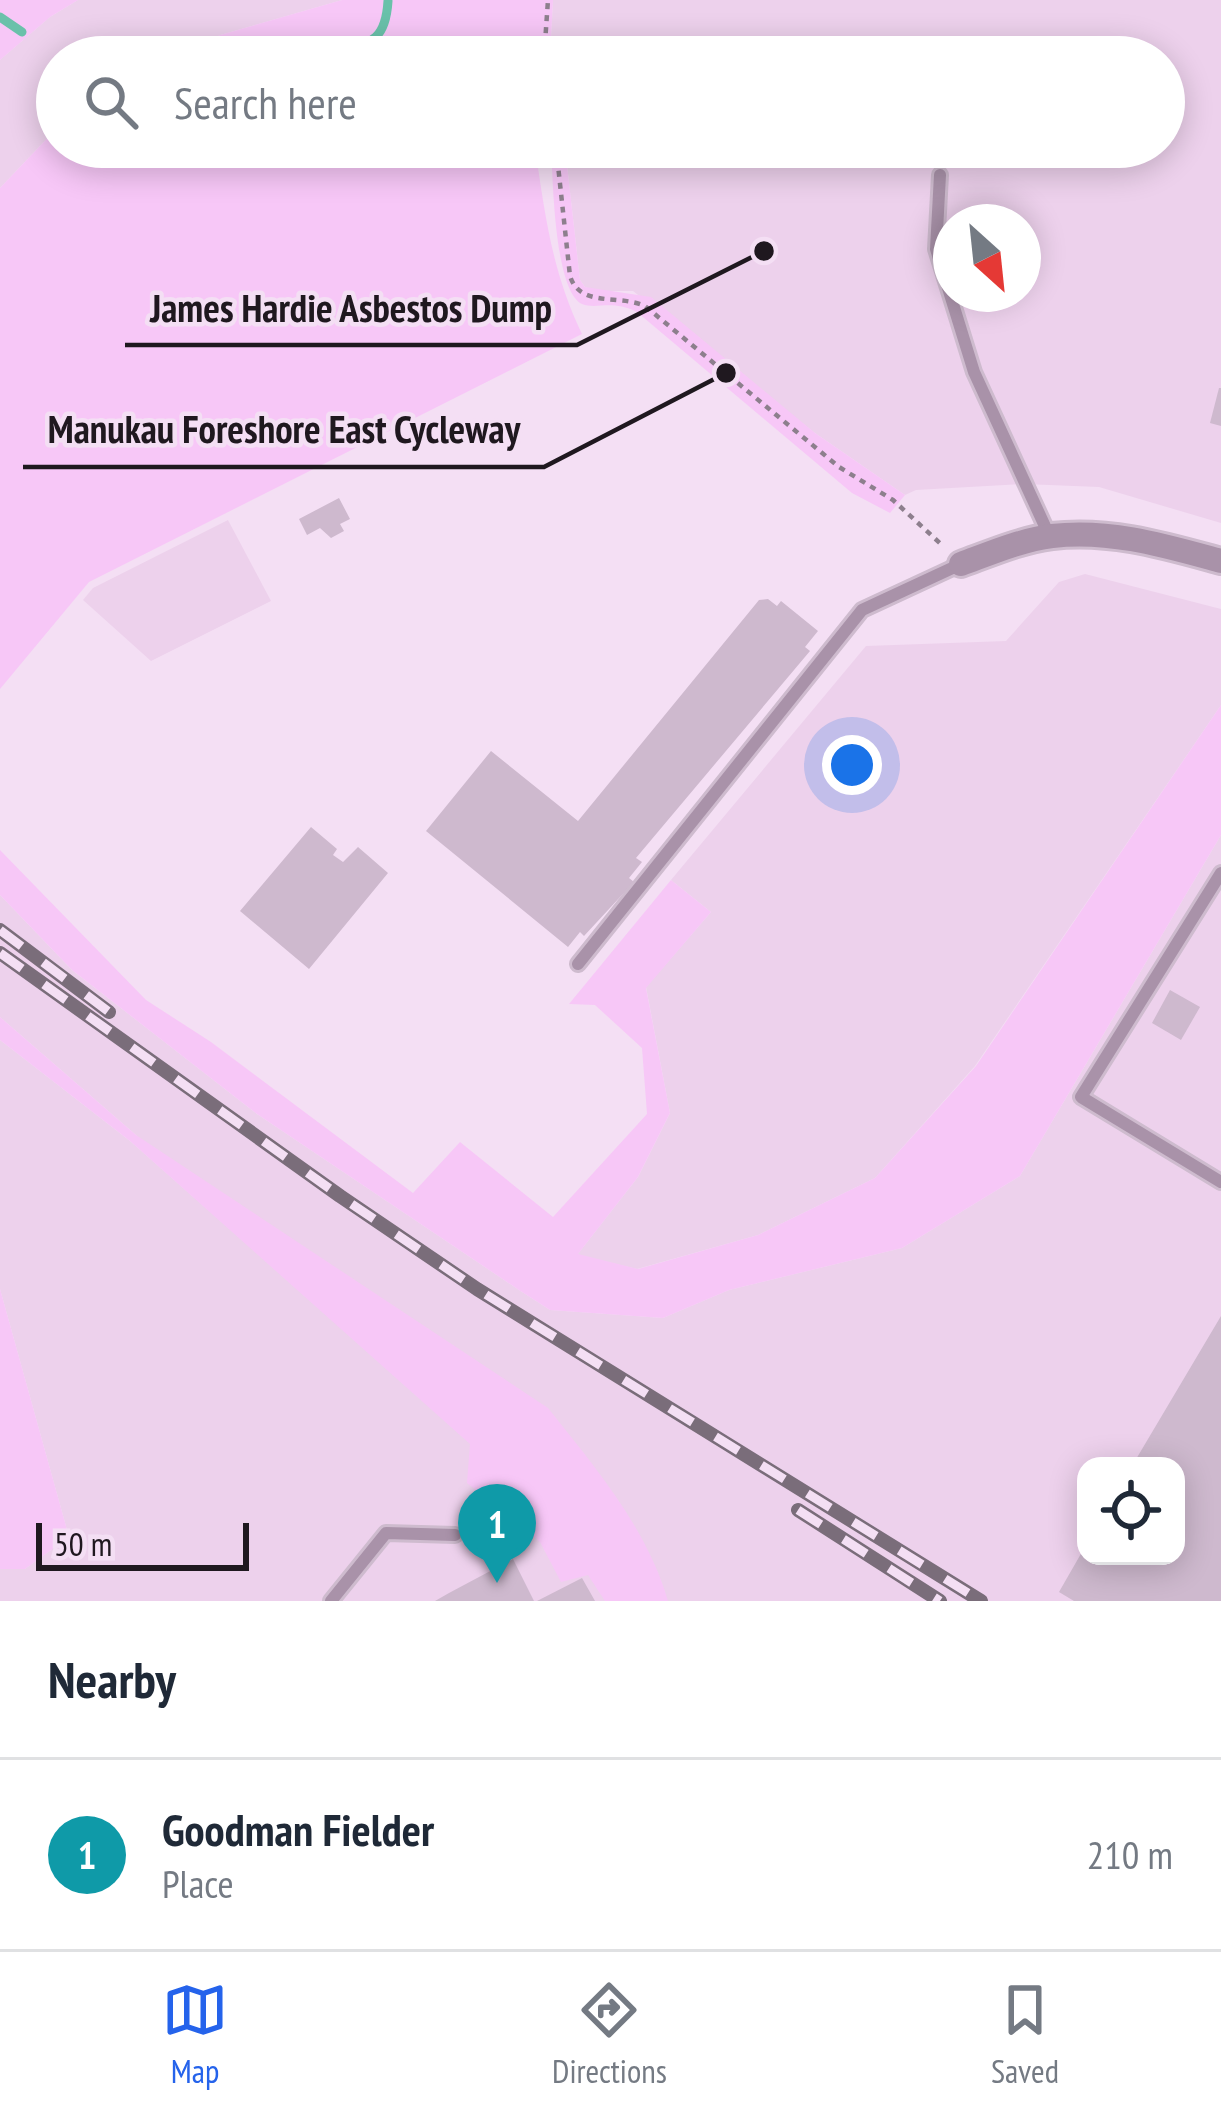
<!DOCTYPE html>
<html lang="en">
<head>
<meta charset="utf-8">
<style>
	body { margin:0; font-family:"PT Sans Narrow",sans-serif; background:#f2f2f3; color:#1f2937 }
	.controls { position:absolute; right:36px; bottom:36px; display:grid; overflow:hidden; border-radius:24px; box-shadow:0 6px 30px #0003 }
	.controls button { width:108px; height:108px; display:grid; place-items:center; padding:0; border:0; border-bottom:3px solid #e0e1e3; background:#fff; color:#1f2937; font:60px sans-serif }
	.compass { position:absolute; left:933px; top:204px; width:108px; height:108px; border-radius:50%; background:#fff; box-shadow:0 6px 30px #0003; rotate:153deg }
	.scale { position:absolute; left:36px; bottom:30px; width:213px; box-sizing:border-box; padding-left:12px; border:6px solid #1f181f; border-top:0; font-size:33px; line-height:42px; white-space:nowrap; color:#1f181f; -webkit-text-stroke:9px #f4dff4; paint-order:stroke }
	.you { position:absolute; left:852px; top:765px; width:42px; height:42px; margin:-30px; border:9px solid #fff; border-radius:50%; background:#1a73e8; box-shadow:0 0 0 18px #1a73e833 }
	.badge { display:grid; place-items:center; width:78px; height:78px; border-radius:50%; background:#2563eb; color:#fff; font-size:39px; font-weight:700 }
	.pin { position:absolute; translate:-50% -99px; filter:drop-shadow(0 3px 6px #0008) }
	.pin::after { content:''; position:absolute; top:63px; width:42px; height:36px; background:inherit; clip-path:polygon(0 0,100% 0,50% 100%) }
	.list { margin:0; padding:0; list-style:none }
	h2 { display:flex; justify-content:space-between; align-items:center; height:156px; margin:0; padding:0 48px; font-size:51px }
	h2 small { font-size:39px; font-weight:400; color:#747a83 }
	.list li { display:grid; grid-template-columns:78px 1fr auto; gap:36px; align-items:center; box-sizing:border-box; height:192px; padding:0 48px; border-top:3px solid #e0e1e3 }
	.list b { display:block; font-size:45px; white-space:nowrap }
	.list p { margin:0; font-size:39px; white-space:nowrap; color:#747a83 }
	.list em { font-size:39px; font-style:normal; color:#747a83 }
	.icon { flex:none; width:66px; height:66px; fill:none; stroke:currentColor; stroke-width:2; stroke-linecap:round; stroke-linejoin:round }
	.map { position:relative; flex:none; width:1221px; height:1601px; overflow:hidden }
	.search { position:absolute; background:#fff; box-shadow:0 6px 30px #0003; left:36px; right:36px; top:36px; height:132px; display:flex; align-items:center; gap:30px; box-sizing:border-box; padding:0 42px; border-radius:66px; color:#747a83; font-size:45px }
	.sheet { height:348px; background:#fff }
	nav { display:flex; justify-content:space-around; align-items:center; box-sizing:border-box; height:168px; border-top:3px solid #e0e1e3; background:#fff; font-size:33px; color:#747a83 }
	nav a { display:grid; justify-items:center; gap:6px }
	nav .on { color:#2563eb }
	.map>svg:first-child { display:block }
</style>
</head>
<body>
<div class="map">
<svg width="1221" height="1601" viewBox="0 0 1221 1601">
	<rect width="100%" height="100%" fill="#f4dff4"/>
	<g fill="#edd1ec" fill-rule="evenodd">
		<path d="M78,0H342L220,35L177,57H57V128L0,188V60L50,17Z"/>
		<path d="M553,0H1221V523L1099,487L1024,484L916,490L905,495L815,433L633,291H595L585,287L580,280L565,147H1164V57H550ZM951,222H1023V294H951Z"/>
		<path d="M228,520L271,601L151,661L83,600L93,588Z"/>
		<path d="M1085,574L1221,609V705L975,1066L875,1178L758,1235L637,1269L577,1255L638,1177L670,1113L646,987L711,912L671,880L866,646L1006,641L1059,582Z"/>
		<path d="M1221,835V1601H0V1569H25L69,1537L0,1289V1040L130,1141L403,1382L136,1135L0,1017V895L72,970L257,1114L519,1290L550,1310L663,1318L729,1290L902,1248L1020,1176ZM1086,1466H1176V1556H1086Z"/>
	</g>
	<g fill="#f7c7f7">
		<path d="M0,0H78L50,17L0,60Z"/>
		<path d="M342,0H553L550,57H177L220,35Z"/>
		<path d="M57,128V147H535C545,215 552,272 582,334L89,582L0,689V188Z"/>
		<path d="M551,147H565L580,280L585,287L651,297L815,433L905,495L890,513L852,493L637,312C611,299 597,310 582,304C554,291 553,177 551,147Z"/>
		<path d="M1221,705V835L1020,1176L902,1248L729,1290L663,1318L550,1310L519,1290L257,1114L72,970L0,895V850L146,1000L211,1042L413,1193L460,1142L553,1217L647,1114L642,1048L595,1005L569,1004L671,880L711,912L646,988L670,1113L638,1177L578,1254L638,1269L758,1235L875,1178L976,1066Z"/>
		<path d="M0,1017L136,1135L548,1408C595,1467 647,1528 668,1601H605L588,1575L561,1582L540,1542L467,1483L470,1444L130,1141L0,1040Z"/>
		<path d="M0,1289L69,1537L25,1569H0Z"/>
	</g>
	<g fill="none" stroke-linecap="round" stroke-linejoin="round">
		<g stroke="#6ac1aa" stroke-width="9">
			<path d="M0,17L22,32"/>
			<path d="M324,57C362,42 385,50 388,1"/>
			<path d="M128,147L138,151L147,147"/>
		</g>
	</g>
	<g fill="#ceb9ce">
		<path d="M1219,388H1221V426L1210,423Z"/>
		<path d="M339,498L350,519L340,524L344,531L331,538L320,528L307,535L299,519Z"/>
		<path d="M768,599L777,606L781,601L818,631L805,647L810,651L636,858L642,862L629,878L634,882L584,936L580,932L568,947L426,831L491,751L578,821L759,600Z"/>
		<path d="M311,827L337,849L333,855L343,862L358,847L388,873L309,969L240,911Z"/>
		<path d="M1170,990L1200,1007L1181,1040L1152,1023Z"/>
		<path d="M1221,1316V1601H1074L1059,1592L1086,1545V1556H1176V1466H1132Z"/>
		<path d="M513,1559L534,1601H435L449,1593Z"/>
		<path d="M582,1578L595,1601H537Z"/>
	</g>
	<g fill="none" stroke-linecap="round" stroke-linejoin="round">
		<g stroke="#cebbce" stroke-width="18">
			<g id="lane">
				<path d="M940,175L936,249L974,372L1049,535"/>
				<path d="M1221,873L1081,1097L1221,1182"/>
				<path d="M578,964L862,610L961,564"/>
				<path d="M331,1601L386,1533L455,1535"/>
			</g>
		</g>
		<g stroke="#cebbce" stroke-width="30">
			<path id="street" d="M961,564C991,553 1021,540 1052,536C1110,529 1166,546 1221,561"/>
		</g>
		<g stroke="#8d7f8d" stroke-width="4.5" stroke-dasharray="6 6" stroke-linecap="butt">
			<path d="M544,57L548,0"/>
			<path d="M556,147L570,276C580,308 619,294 645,306L839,467L893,500L942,545"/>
		</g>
		<use href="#lane" stroke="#a992a9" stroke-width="12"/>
		<use href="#street" stroke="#a992a9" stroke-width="24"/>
		<g stroke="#7a6d7a" stroke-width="14">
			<g id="rail">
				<path d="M0,930L109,1012"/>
				<path d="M0,953L340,1196L477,1289L981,1601"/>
				<path d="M798,1510L940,1601"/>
			</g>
		</g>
		<use href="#rail" stroke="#f4dff4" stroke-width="9" stroke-dasharray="27" stroke-linecap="butt"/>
	</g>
	<path fill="none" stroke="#1f181f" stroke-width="4.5" d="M764 251L577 345H125M726 373L544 467H23"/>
	<g fill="#1f181f" stroke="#f4dff4" stroke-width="4.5">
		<circle cx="764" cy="251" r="12"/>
		<circle cx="726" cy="373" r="12"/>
	</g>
	<g font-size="39" text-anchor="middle" font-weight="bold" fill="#1f181f" stroke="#f4dff4" stroke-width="9" stroke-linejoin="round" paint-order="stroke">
		<text x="351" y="322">James Hardie Asbestos Dump</text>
		<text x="284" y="443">Manukau Foreshore East Cycleway</text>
	</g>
</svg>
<div class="controls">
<button><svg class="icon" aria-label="locate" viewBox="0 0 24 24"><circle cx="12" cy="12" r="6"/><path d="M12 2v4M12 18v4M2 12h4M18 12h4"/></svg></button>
</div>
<svg class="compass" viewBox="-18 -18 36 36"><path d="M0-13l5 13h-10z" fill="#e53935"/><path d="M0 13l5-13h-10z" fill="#747a83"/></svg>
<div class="scale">50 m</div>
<div class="you"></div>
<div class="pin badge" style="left:497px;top:1583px;background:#0f9aa8">1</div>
<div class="search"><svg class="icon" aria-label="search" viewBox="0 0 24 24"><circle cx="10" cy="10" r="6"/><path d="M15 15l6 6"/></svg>Search here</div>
</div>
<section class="sheet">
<h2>Nearby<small></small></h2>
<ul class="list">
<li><span class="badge" style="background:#0f9aa8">1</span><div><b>Goodman Fielder</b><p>Place</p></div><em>210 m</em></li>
</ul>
</section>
<nav>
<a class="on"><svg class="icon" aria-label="map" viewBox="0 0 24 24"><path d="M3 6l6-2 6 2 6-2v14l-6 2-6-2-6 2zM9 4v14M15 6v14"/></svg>Map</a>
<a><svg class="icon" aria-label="directions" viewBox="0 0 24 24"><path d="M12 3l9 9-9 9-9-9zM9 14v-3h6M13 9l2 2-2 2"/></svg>Directions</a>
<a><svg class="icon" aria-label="saved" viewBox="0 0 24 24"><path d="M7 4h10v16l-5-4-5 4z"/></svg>Saved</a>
</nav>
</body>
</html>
